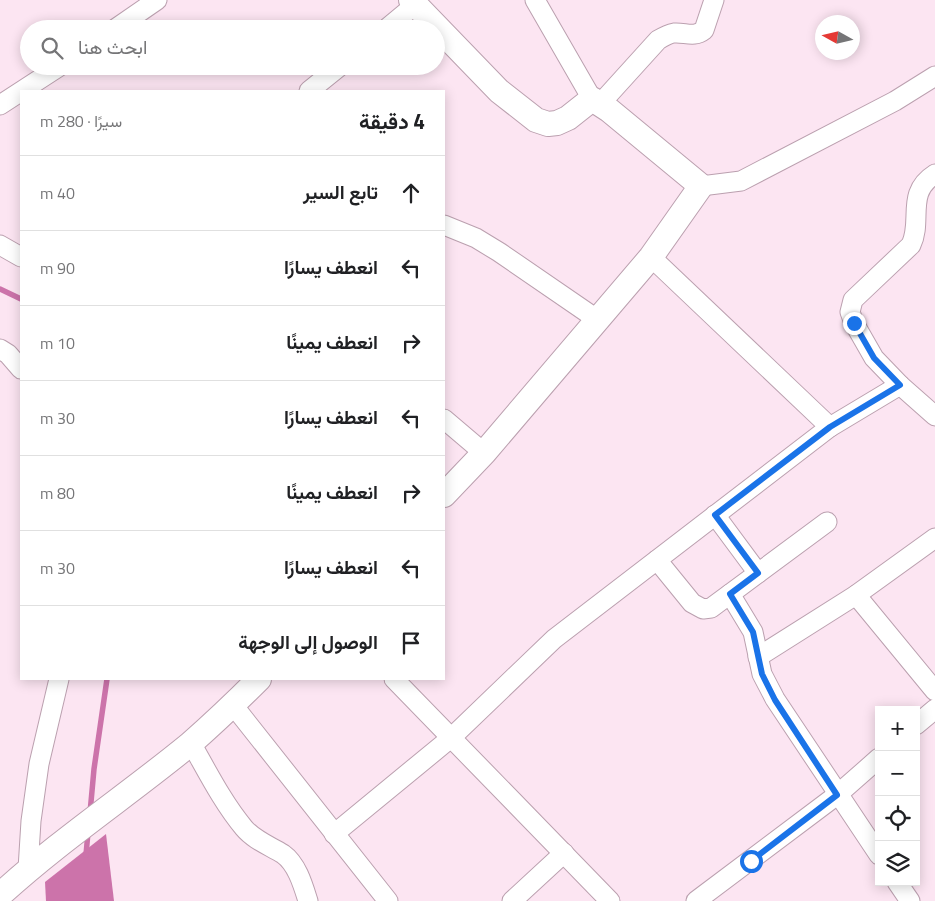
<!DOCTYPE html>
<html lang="ar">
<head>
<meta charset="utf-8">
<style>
	body { margin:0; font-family:"Titillium Web",Vazirmatn,sans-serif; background:#f6f6f6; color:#202124; direction:rtl }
	.controls { position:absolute; right:15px; bottom:15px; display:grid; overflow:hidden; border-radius:0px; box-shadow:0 2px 12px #0003 }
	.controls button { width:45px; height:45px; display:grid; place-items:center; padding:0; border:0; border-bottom:1px solid #e0e0e0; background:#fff; color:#202124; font:25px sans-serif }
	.compass { position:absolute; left:815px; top:15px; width:45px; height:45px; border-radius:50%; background:#fff; box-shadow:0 2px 12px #0003; rotate:278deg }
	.stop { position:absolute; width:15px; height:15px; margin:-11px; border:4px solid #1a73e8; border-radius:50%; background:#fff }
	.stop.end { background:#1a73e8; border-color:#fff; box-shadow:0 1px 5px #0008 }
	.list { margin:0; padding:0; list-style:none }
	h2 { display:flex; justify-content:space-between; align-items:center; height:65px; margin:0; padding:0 20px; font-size:21px }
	h2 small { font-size:16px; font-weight:400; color:#757577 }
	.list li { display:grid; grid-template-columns:32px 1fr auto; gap:15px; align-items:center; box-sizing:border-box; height:75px; padding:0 20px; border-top:1px solid #e0e0e0 }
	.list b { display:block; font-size:19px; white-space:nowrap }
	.list em { font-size:16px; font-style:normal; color:#757577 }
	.icon { flex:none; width:28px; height:28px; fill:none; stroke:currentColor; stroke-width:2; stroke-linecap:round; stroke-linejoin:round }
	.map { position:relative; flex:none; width:935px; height:901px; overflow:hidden; direction:ltr }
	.search { position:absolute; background:#fff; box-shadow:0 2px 12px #0003; left:20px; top:20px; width:425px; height:55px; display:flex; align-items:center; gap:12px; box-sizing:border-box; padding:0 18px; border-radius:28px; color:#757577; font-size:19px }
	.panel { position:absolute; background:#fff; box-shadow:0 2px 12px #0003; left:20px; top:90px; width:425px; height:590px; border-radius:0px; direction:rtl }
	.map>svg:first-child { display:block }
</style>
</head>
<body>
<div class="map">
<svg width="935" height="901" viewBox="0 0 935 901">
	<rect width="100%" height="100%" fill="#fce5f2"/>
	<path fill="#cc73aa" d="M106,834L114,901H46L45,882Z"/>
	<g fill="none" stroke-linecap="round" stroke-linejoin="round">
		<g stroke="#cc73aa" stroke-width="5.5">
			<path d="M0,289L21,299"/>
			<path d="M90,813L94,769L107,679"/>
			<path d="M86,855L88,832"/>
		</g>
		<g stroke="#bba0af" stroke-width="21">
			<g id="minor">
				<path d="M535,0L592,99"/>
				<path d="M115,29L157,0"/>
				<path d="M386,29L415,5"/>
				<path d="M309,91L340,66"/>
				<path d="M600,104L658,40C663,37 668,34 674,33C685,32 694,38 704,30L714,0"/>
				<path d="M0,105L60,66"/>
				<path d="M701,186L741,181L895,101L935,76"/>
				<path d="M444,225L476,238L499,252L598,320"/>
				<path d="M0,245L21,257"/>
				<path d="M651,257L830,427L900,385L935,416"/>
				<path d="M0,349L8,354L21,369"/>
				<path d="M900,385L874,358L854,323L850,312L853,300L911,245C923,220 905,193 935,174"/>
				<path d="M444,419L484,453"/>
				<path d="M715,515L758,573"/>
				<path d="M657,560L692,603L703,609L711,608L827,522"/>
				<path d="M730,594L753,632L762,674L775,699L879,855"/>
				<path d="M856,595L935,691"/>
				<path d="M758,657L856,595L935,538"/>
				<path d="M394,679L610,901"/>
				<path d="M233,705L388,901"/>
				<path d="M916,725L935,709"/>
				<path d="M191,743C207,771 223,803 244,828C254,840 270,846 283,854C297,864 303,885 308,901"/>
				<path d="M334,834L452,737L554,639L830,427"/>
				<path d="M28,869L31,821L39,764L59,679"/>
				<path d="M897,882L910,901"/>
				<path d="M512,901L564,853"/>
				<path d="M696,901L837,795L879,758"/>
			</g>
		</g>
		<g stroke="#bba0af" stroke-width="26">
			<g id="tertiary">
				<path d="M411,0L499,91L536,120L548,124L557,123L568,118L592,99L609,110L701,186L651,257L484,453L444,495"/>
				<path d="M0,895C60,840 128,795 190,744C214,723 237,701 259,679"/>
			</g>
		</g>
		<use href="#minor" stroke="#fff" stroke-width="19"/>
		<use href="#tertiary" stroke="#fff" stroke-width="24"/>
	</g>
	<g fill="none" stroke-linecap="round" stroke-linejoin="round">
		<path stroke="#1a73e8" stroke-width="6" d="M751,861L837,795L775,700L762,674L753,632L730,594L758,573L715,515L830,427L900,385L874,358L854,323"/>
	</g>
</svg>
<div class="controls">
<button>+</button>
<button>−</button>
<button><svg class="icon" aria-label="locate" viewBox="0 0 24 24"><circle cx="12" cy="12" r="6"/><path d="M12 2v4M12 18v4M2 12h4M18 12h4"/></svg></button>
<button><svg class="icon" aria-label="layers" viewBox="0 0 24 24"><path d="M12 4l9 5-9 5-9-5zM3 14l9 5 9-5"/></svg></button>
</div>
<svg class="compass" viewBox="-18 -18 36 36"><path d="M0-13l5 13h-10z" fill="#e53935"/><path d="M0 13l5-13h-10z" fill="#757577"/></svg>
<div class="stop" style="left:751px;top:861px"></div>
<div class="stop end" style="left:854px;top:323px"></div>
<div class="search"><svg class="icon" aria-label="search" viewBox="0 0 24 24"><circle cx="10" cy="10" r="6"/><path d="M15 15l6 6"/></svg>ابحث هنا</div>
<section class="panel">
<h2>4 دقيقة<small>سيرًا · 280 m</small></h2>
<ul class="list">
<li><svg class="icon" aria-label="ahead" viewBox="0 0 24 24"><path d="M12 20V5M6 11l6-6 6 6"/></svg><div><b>تابع السير</b></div><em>40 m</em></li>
<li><svg class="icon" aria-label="left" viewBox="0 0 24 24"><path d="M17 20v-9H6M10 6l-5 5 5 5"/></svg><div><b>انعطف يسارًا</b></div><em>90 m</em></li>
<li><svg class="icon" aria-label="right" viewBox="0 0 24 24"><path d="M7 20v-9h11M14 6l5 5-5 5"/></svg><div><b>انعطف يمينًا</b></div><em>10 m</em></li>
<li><svg class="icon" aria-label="left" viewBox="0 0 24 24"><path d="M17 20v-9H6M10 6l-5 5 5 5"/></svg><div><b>انعطف يسارًا</b></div><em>30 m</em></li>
<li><svg class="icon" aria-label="right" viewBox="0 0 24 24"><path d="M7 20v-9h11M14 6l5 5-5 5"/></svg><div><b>انعطف يمينًا</b></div><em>80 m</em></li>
<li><svg class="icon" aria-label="left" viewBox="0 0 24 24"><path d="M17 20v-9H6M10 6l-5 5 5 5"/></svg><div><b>انعطف يسارًا</b></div><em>30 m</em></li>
<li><svg class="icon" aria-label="arrive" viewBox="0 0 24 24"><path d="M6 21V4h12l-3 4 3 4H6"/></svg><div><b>الوصول إلى الوجهة</b></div></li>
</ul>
</section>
</div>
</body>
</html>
